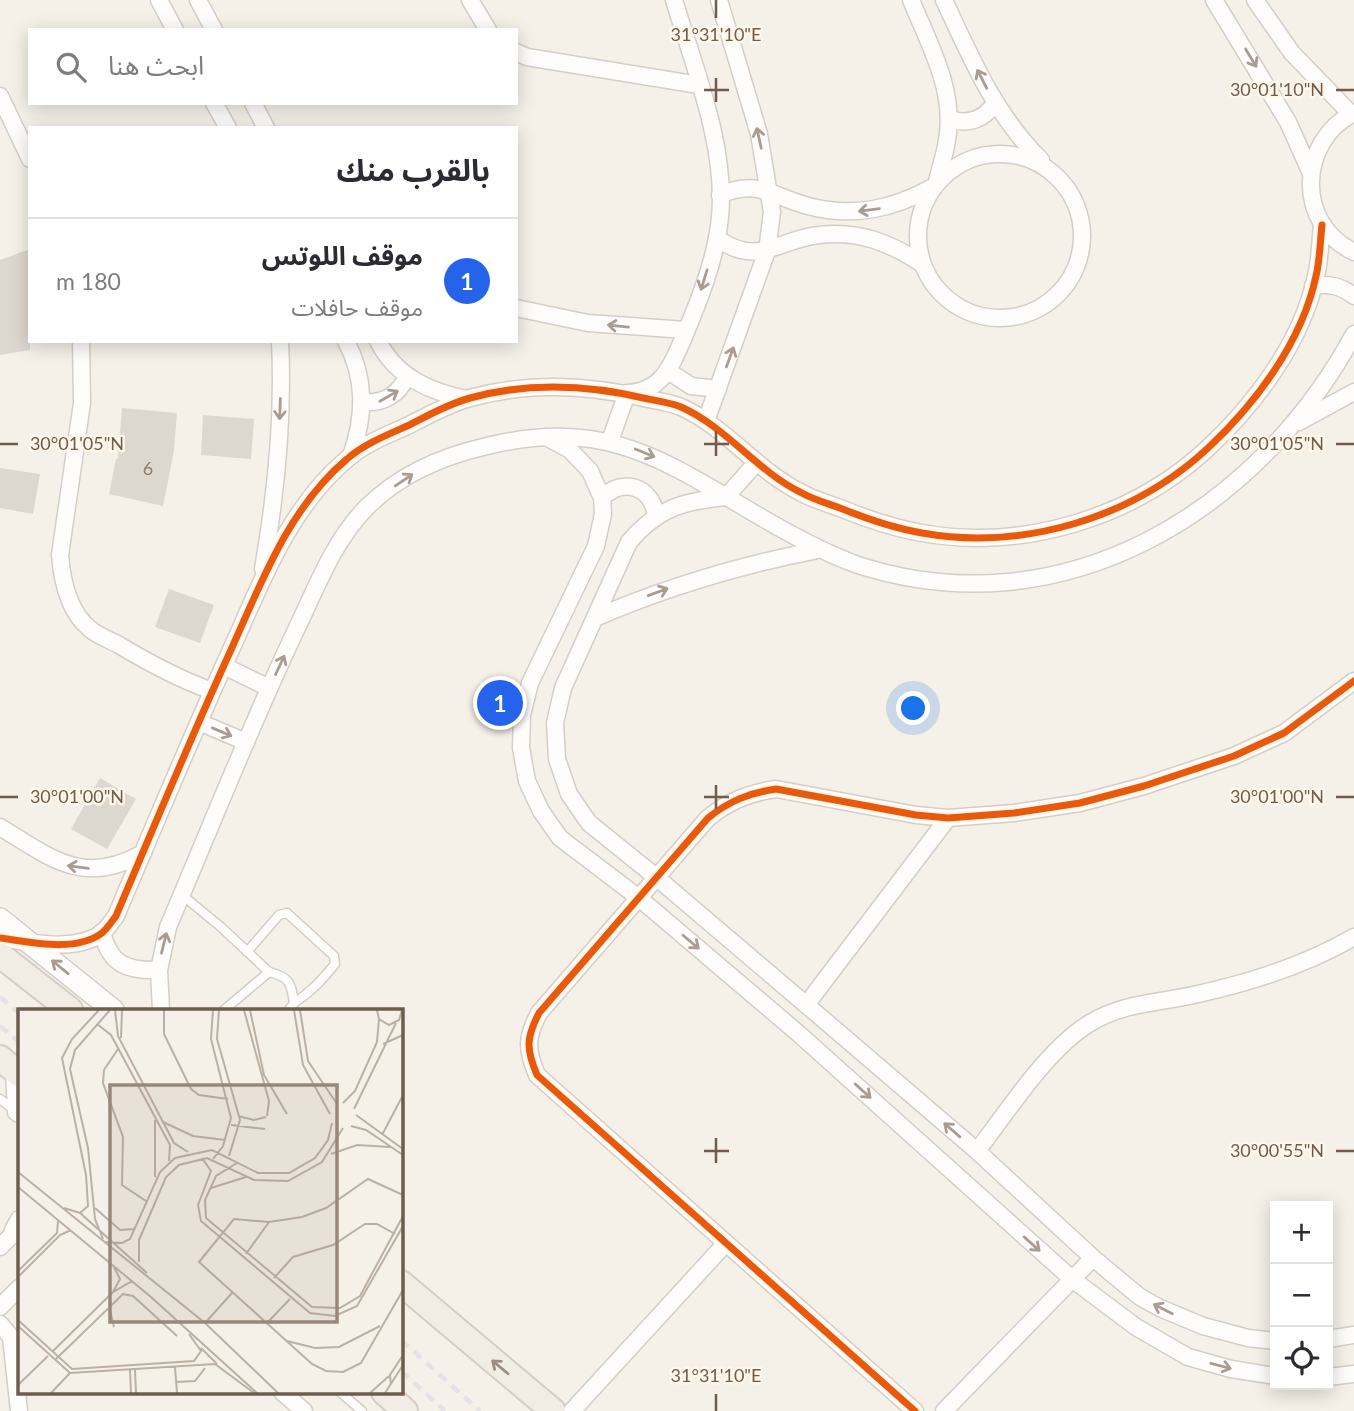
<!DOCTYPE html>
<html lang="ar">
<head>
<meta charset="utf-8">
<style>
	body { margin:0; font-family:Lato,"Noto Sans Arabic",sans-serif; background:#f7f7f7; color:#2b2b33; direction:rtl }
	.controls { position:absolute; right:21px; bottom:21px; display:grid; overflow:hidden; border-radius:0px; box-shadow:0 4px 18px #0003 }
	.controls button { width:63px; height:63px; display:grid; place-items:center; padding:0; border:0; border-bottom:2px solid #e1e1e2; background:#fff; color:#2b2b33; font:35px sans-serif }
	.you { position:absolute; left:914px; top:709px; width:24px; height:24px; margin:-18px; border:5px solid #fff; border-radius:50%; background:#1a73e8; box-shadow:0 0 0 10px #1a73e833 }
	.badge { display:grid; place-items:center; width:46px; height:46px; border-radius:50%; background:#2563eb; color:#fff; font-size:23px; font-weight:700 }
	.pin { position:absolute; translate:-50% -50%; border:4px solid #fff; box-shadow:0 2px 7px #0006 }
	.list { margin:0; padding:0; list-style:none }
	h2 { display:flex; justify-content:space-between; align-items:center; height:91px; margin:0; padding:0 28px; font-size:30px }
	h2 small { font-size:23px; font-weight:400; color:#7c7c81 }
	.list li { display:grid; grid-template-columns:46px 1fr auto; gap:21px; align-items:center; box-sizing:border-box; height:126px; padding:0 28px; border-top:2px solid #e1e1e2 }
	.list b { display:block; font-size:26px; white-space:nowrap }
	.list p { margin:0; font-size:23px; white-space:nowrap; color:#7c7c81 }
	.list em { font-size:23px; font-style:normal; color:#7c7c81 }
	.icon { flex:none; width:38px; height:38px; fill:none; stroke:currentColor; stroke-width:2; stroke-linecap:round; stroke-linejoin:round }
	.map { position:relative; flex:none; width:1354px; height:1411px; overflow:hidden; direction:ltr }
	.search { position:absolute; background:#fff; box-shadow:0 4px 18px #0003; left:28px; top:28px; width:490px; height:77px; display:flex; align-items:center; gap:18px; box-sizing:border-box; padding:0 24px; border-radius:0px; color:#7c7c81; font-size:26px }
	.panel { position:absolute; background:#fff; box-shadow:0 4px 18px #0003; left:28px; top:126px; width:490px; height:217px; border-radius:0px; direction:rtl }
	.map>svg:first-child { display:block }
</style>
</head>
<body>
<div class="map">
<svg width="1354" height="1411" viewBox="0 0 1354 1411">
	<rect width="100%" height="100%" fill="#f5f1e9"/>
	<g fill="#ded7cf">
		<path d="M30,249V350L0,355V260Z"/>
		<path d="M122,408L177,413L174,451L163,506L109,494L116,459H118Z"/>
		<path d="M203,415L254,419L251,459L201,455Z"/>
		<path d="M0,468L40,474L33,514L0,508Z"/>
		<path d="M169,589L214,605L200,643L155,627Z"/>
		<path d="M100,778L136,799L107,849L71,829Z"/>
	</g>
	<g fill="none" stroke-linecap="round" stroke-linejoin="round">
		<g stroke="#d4cec7" stroke-width="11">
			<g id="lane">
				<path d="M182,895L221,927L269,972"/>
				<path d="M247,952L279,915L287,913L334,956L335,964C322,980 311,992 294,1003"/>
				<path d="M224,1010L269,972C290,977 291,983 294,1003L289,1010"/>
				<path d="M0,1099L14,1110"/>
				<path d="M340,1392L362,1411"/>
			</g>
		</g>
		<g stroke="#d4cec7" stroke-width="19">
			<g id="street">
				<path d="M159,0L175,30"/>
				<path d="M198,0L214,30"/>
				<path d="M470,0L488,30"/>
				<path d="M911,0C929,44 956,91 947,140C945,154 940,168 937,182"/>
				<path d="M944,0C971,58 995,115 1041,160"/>
				<path d="M1214,0L1288,122L1310,171"/>
				<path d="M1255,0L1292,53L1351,114"/>
				<path d="M516,52L527,57L699,85"/>
				<path d="M0,96L30,159"/>
				<path d="M214,103L228,128"/>
				<path d="M253,103L266,128"/>
				<path d="M1354,113C1298,141 1295,224 1354,252"/>
				<path d="M949,119C968,125 984,120 995,103"/>
				<circle cx="1000" cy="236" r="82"/>
				<path d="M720,195C758,178 773,197 808,206C853,218 893,209 933,187"/>
				<path d="M717,238C757,268 779,239 819,235C858,230 891,243 922,264"/>
				<path d="M1313,286C1329,283 1341,286 1354,296"/>
				<path d="M516,308L588,323L686,330"/>
				<path d="M81,341L82,403L60,555C62,581 69,612 90,629C98,636 110,640 119,645C149,663 179,679 212,691"/>
				<path d="M346,341C366,379 365,416 351,456"/>
				<path d="M378,341C396,377 430,392 467,399"/>
				<path d="M668,371L691,386L718,389"/>
				<path d="M362,402C383,404 399,395 407,376"/>
				<path d="M706,421L767,251L772,212L759,134L719,0"/>
				<path d="M1299,422L1354,392"/>
				<path d="M546,437L570,450L590,471L602,498L603,514L596,546L530,683L522,715L521,748L527,781L541,811L560,838L639,898L799,1034L1072,1279L1136,1327L1188,1357L1231,1369L1275,1376"/>
				<path d="M610,441L627,393C661,392 671,367 683,339C699,301 716,259 720,217C727,147 694,67 674,0"/>
				<path d="M756,463L726,497C683,501 658,508 629,542L563,688L555,723L557,759L569,794L589,823L656,877L817,1014L977,1151L1093,1258L1140,1297L1160,1308L1203,1326L1248,1338L1275,1341"/>
				<path d="M602,498C623,477 651,486 656,515"/>
				<path d="M263,569C276,494 284,418 280,341"/>
				<path d="M595,618C667,587 741,565 818,550"/>
				<path d="M224,666L269,688"/>
				<path d="M199,722L246,742"/>
				<path d="M0,827C51,858 83,887 143,853"/>
				<path d="M102,932C110,965 127,971 159,970"/>
				<path d="M0,938C30,942 75,953 102,933C108,928 112,921 116,916C152,831 187,747 225,663C258,592 285,511 347,459C364,444 387,435 407,426C427,416 448,404 470,398C528,382 590,385 648,399C659,401 671,403 681,407C726,427 756,470 800,492C812,499 826,503 840,508C867,519 893,528 922,533C1023,551 1133,518 1208,448C1256,403 1302,342 1316,276C1320,260 1320,242 1322,225"/>
				<path d="M806,1005L948,818"/>
				<path d="M161,1010L159,970L168,927C210,829 249,729 295,632C316,589 333,541 367,507C399,475 443,456 487,446C612,416 668,464 771,523C799,539 827,554 858,565C1062,631 1257,513 1354,334"/>
				<path d="M14,1070L16,1112L19,1114"/>
				<path d="M977,1151C1008,1111 1047,1049 1090,1023C1125,1002 1160,1003 1198,994C1252,982 1306,965 1354,937"/>
				<path d="M19,1219L13,1230L19,1235"/>
				<path d="M0,1247L14,1233"/>
				<path d="M0,1307L19,1288"/>
				<path d="M0,1324L11,1337L19,1411"/>
				<path d="M1328,1339L1354,1335"/>
				<path d="M1328,1377L1354,1374"/>
				<path d="M282,1392L304,1411"/>
				<path d="M572,1411L726,1243"/>
				<path d="M915,1411L537,1075C526,1049 526,1038 539,1013L708,818C729,801 749,793 776,789L916,815L948,818L1014,813L1080,803L1144,786L1234,756L1284,733L1354,681"/>
				<path d="M944,1411L1093,1258"/>
			</g>
		</g>
		<g stroke="#d4cec6" stroke-width="24">
			<path id="secondary" d="M0,919L113,1010"/>
		</g>
		<g stroke="#d4cdc6" stroke-width="28">
			<g id="primary">
				<path d="M0,955L70,1010"/>
				<path d="M0,1058L19,1074"/>
				<path d="M401,1283L553,1411"/>
				<path d="M384,1392L405,1411"/>
			</g>
		</g>
		<use href="#lane" stroke="#fefdfc" stroke-width="8"/>
		<use href="#street" stroke="#fefdfc" stroke-width="16"/>
		<use href="#secondary" stroke="#fefdfc" stroke-width="21"/>
		<use href="#primary" stroke="#f1ede5" stroke-width="24"/>
		<g stroke="#e4e2e4" stroke-width="4.5" stroke-dasharray="10 7" stroke-linecap="butt">
			<path d="M0,997L19,1013"/>
			<path d="M0,1026L19,1042"/>
			<path d="M401,1340L480,1411"/>
			<path d="M401,1371L445,1411"/>
		</g>
		<g stroke="#fef7ea" stroke-width="11">
			<g id="cycleway">
				<path d="M0,938C30,942 75,953 102,933C108,928 112,921 116,916C152,831 187,747 225,663C258,592 285,511 347,459C364,444 387,435 407,426C427,416 448,404 470,398C528,382 590,385 648,399C659,401 671,403 681,407C726,427 756,470 800,492C812,499 826,503 840,508C867,519 893,528 922,533C1023,551 1133,518 1208,448C1256,403 1302,342 1316,276C1320,260 1320,242 1322,225"/>
				<path d="M915,1411L537,1075C526,1049 526,1038 539,1013L708,818C729,801 749,793 776,789L916,815L948,818L1014,813L1080,803L1144,786L1234,756L1284,733L1354,681"/>
			</g>
		</g>
		<use href="#cycleway" stroke="#e8590c" stroke-width="7"/>
	</g>
	<defs><path id="oneway-shaft" d="M-6 0H5M1.5-3L5.5 0L1.5 3" fill="none" stroke-width="1.6" stroke-linecap="round" stroke-linejoin="round" transform="scale(1.75)"/></defs>
	<g stroke="#a99c92">
		<use href="#oneway-shaft" transform="translate(1251 58) rotate(59)"/>
		<use href="#oneway-shaft" transform="translate(982 79) rotate(-117)"/>
		<use href="#oneway-shaft" transform="translate(759 138) rotate(-102)"/>
		<use href="#oneway-shaft" transform="translate(869 210) rotate(172)"/>
		<use href="#oneway-shaft" transform="translate(704 280) rotate(107)"/>
		<use href="#oneway-shaft" transform="translate(618 326) rotate(-174)"/>
		<use href="#oneway-shaft" transform="translate(730 357) rotate(-70)"/>
		<use href="#oneway-shaft" transform="translate(389 396) rotate(-30)"/>
		<use href="#oneway-shaft" transform="translate(280 409) rotate(92)"/>
		<use href="#oneway-shaft" transform="translate(645 453) rotate(22)"/>
		<use href="#oneway-shaft" transform="translate(404 480) rotate(-34)"/>
		<use href="#oneway-shaft" transform="translate(658 592) rotate(-20)"/>
		<use href="#oneway-shaft" transform="translate(280 665) rotate(-65)"/>
		<use href="#oneway-shaft" transform="translate(222 732) rotate(23)"/>
		<use href="#oneway-shaft" transform="translate(78 867) rotate(-172)"/>
		<use href="#oneway-shaft" transform="translate(691 942) rotate(40)"/>
		<use href="#oneway-shaft" transform="translate(164 943) rotate(-76)"/>
		<use href="#oneway-shaft" transform="translate(60 967) rotate(-141)"/>
		<use href="#oneway-shaft" transform="translate(863 1091) rotate(42)"/>
		<use href="#oneway-shaft" transform="translate(952 1130) rotate(-139)"/>
		<use href="#oneway-shaft" transform="translate(1032 1244) rotate(42)"/>
		<use href="#oneway-shaft" transform="translate(1163 1309) rotate(-153)"/>
		<use href="#oneway-shaft" transform="translate(1221 1366) rotate(15)"/>
	</g>
	<use stroke="#9e8e82" href="#oneway-shaft" transform="translate(500 1367) rotate(-140)"/>
	<path fill="none" stroke="#715b4c" stroke-width="2.5" d="M716,0V18M716,78V102M704,90H729M1336,90H1354M716,431V456M0,444H18M704,444H729M1336,444H1354M716,785V809M0,797H18M704,797H729M1336,797H1354M716,1138V1163M704,1151H729M1336,1151H1354M716,1394V1411"/>
	<g text-anchor="middle" stroke-width="5" stroke-linejoin="round" paint-order="stroke">
		<g font-size="18" fill="#8f7d70">
			<text x="148" y="475">6</text>
		</g>
	</g>
	<g transform="translate(18 1009)">
		<rect width="385" height="385" fill="#f5f1e9"/>
		<path fill="none" stroke="#bcb0a5" stroke-width="2" d="M97,1L100,27L156,134L170,143M146,1V25L173,80L181,86L210,90M201,1L199,30L222,111L211,147M226,1L251,92L249,107M232,1L246,66L269,105M276,1L285,56L312,105M282,1L290,52L319,95M359,1L361,10L371,16L381,11L384,1M79,15L93,26L152,136L151,152M103,29L104,1M365,35L385,26M100,40L86,61L85,74L105,128L104,176L128,192M325,94L337,82L359,33L361,10M336,100L378,14M338,106L385,140M220,107L236,111L248,108M137,111V168M145,113L175,127L207,131M213,116L247,120M333,117L348,121L385,146M364,126L385,86M313,145L339,136L372,138M184,149L193,162L180,196L183,212L292,304L317,307L339,297L385,217M195,150L205,137L213,109L193,30L195,1M219,154L198,167L187,191L188,209L294,298L322,299L342,287L385,207M0,163L187,314L260,384M0,178L133,288L239,384M193,179L228,168M385,186L350,170L308,199L284,208L251,213L216,210L181,253L294,355L308,362L325,363L343,354L385,281M46,199L62,204L129,264M77,199L102,221L116,220M62,204L70,197L68,166L44,49L54,30L81,1M85,230L77,210L70,139L52,60L57,41L92,1M88,233L104,234L112,230L142,163L157,149L194,141L240,164H271L297,149L310,131L314,114M228,245L251,213M121,253V231L148,168L161,156L189,149L236,171L270,172L304,153L325,119M95,256L102,270L95,283L114,272M0,262L39,224L40,212M0,268L42,226L53,221M256,269L275,248L315,236L347,215H359L377,225M91,297L96,318M0,311L54,360L176,352L183,342L171,325M187,314L214,284M248,315L272,290M0,317L52,364L197,355L236,384M269,332L297,339L321,338L362,317M183,339L199,355M34,343L95,283M38,350L105,285L115,287L159,327M157,358L159,384M112,361L113,384M117,361L118,384M158,373L177,372L187,359M0,376L30,347M373,376L372,366L385,346M33,384L52,364M352,384L371,367M367,384L385,356"/>
		<path fill="#98887b" fill-opacity="0.15" stroke="#98887b" stroke-width="3.5" d="M92,76H319V313H92Z"/>
		<rect width="385" height="385" fill="none" stroke="#715b4c" stroke-width="3.5"/>
	</g>
	<g font-size="18" text-anchor="middle" fill="#715b4c" stroke="#fef7ea" stroke-width="5" stroke-linejoin="round" paint-order="stroke">
		<text x="716" y="41">31°31'10"E</text>
		<text x="1277" y="96">30°01'10"N</text>
		<text x="77" y="450">30°01'05"N</text>
		<text x="1277" y="450">30°01'05"N</text>
		<text x="77" y="803">30°01'00"N</text>
		<text x="1277" y="803">30°01'00"N</text>
		<text x="1277" y="1157">30°00'55"N</text>
		<text x="716" y="1382">31°31'10"E</text>
	</g>
</svg>
<div class="controls">
<button>+</button>
<button>−</button>
<button><svg class="icon" aria-label="locate" viewBox="0 0 24 24"><circle cx="12" cy="12" r="6"/><path d="M12 2v4M12 18v4M2 12h4M18 12h4"/></svg></button>
</div>
<div class="you"></div>
<div class="pin badge" style="left:500px;top:703px">1</div>
<div class="search"><svg class="icon" aria-label="search" viewBox="0 0 24 24"><circle cx="10" cy="10" r="6"/><path d="M15 15l6 6"/></svg>ابحث هنا</div>
<section class="panel">
<h2>بالقرب منك<small></small></h2>
<ul class="list">
<li><span class="badge">1</span><div><b>موقف اللوتس</b><p>موقف حافلات</p></div><em>180 m</em></li>
</ul>
</section>
</div>
</body>
</html>
